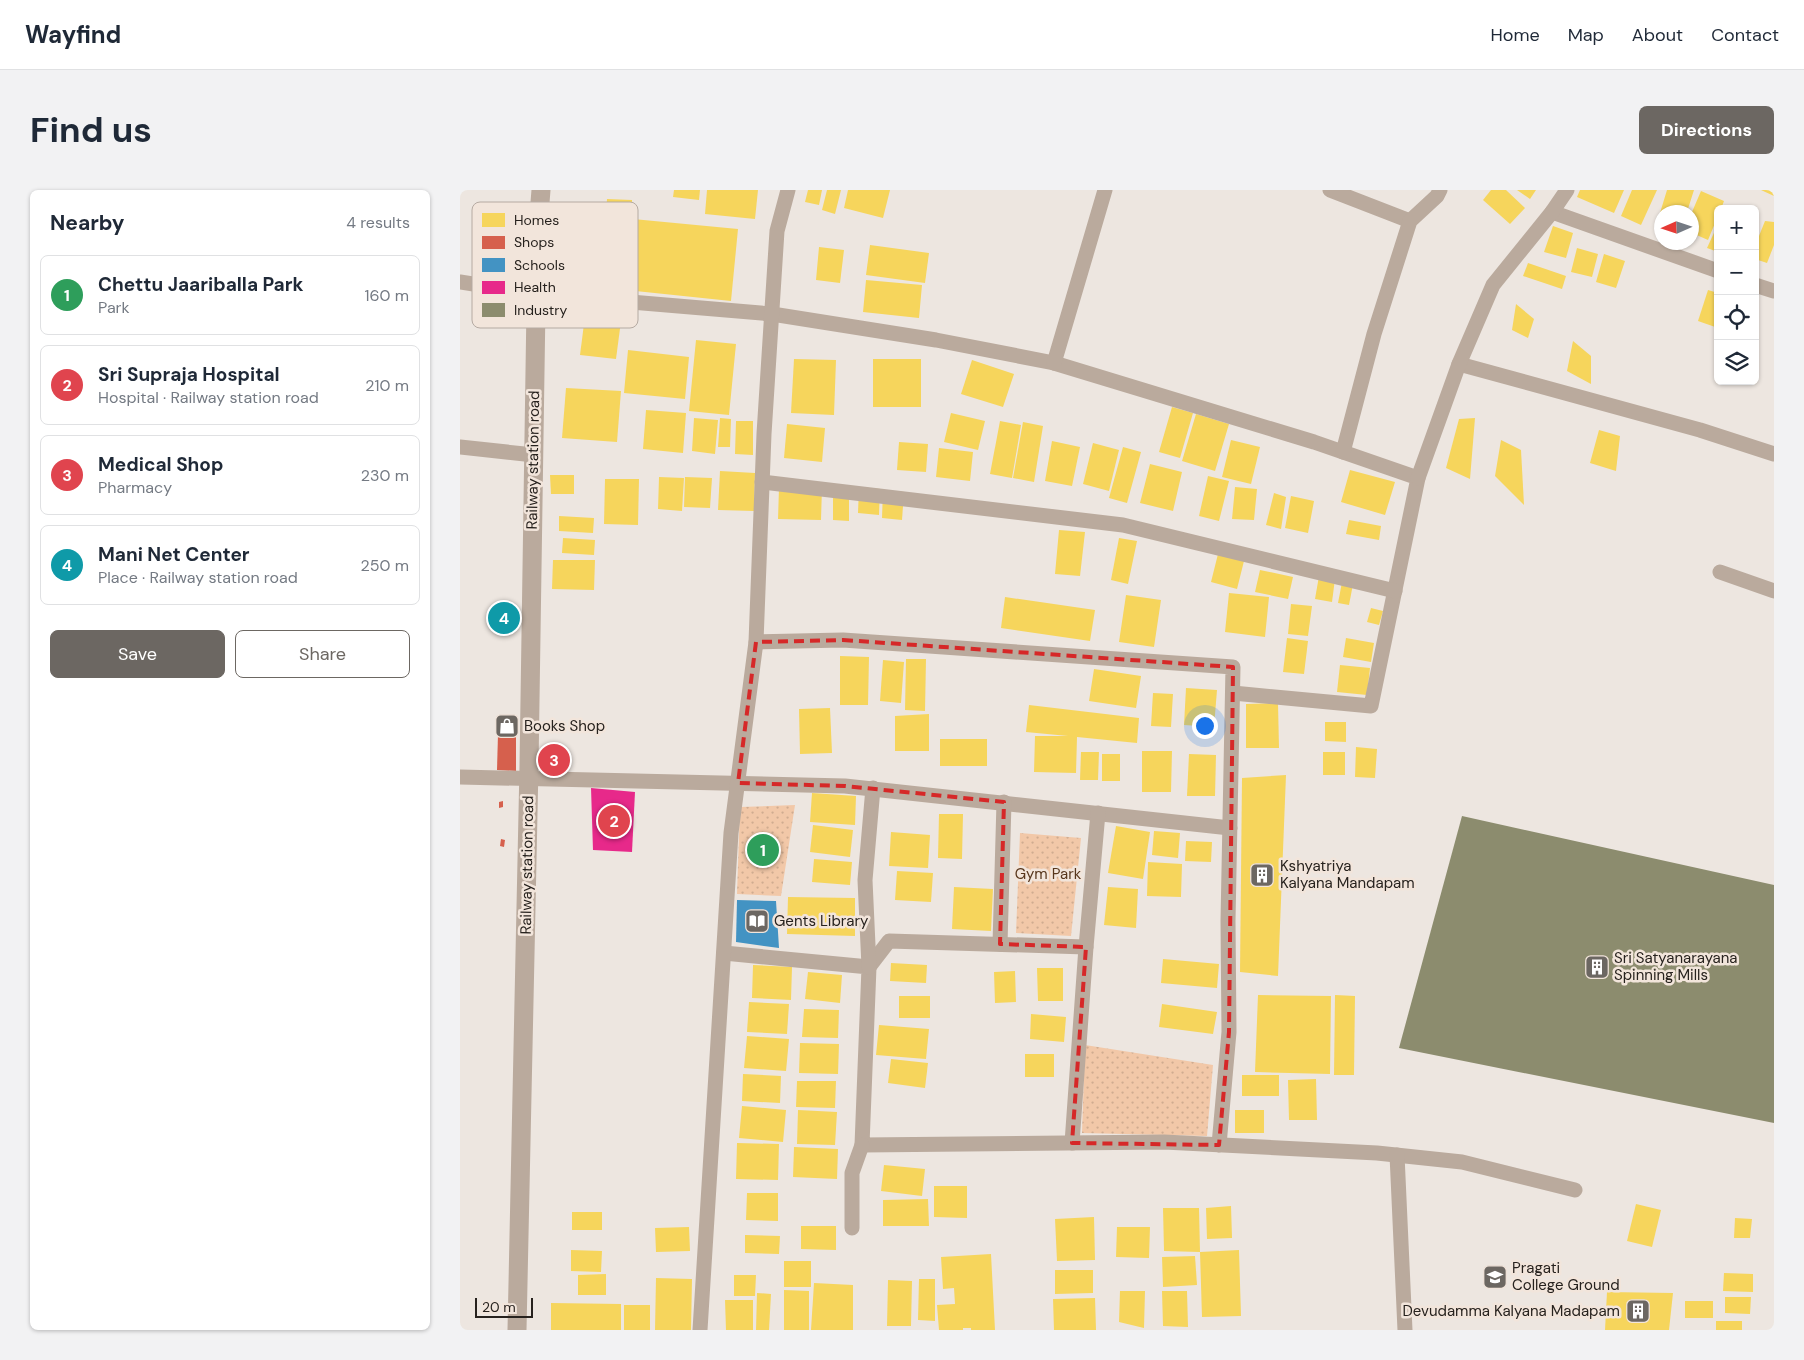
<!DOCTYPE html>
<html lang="en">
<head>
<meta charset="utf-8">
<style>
	body { margin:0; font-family:"DM Sans",sans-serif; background:#f2f2f3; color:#1f2937 }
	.controls { position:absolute; right:15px; top:15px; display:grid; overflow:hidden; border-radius:8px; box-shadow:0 1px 4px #0004 }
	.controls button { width:45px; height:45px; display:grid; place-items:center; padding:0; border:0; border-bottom:1px solid #e0e1e3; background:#fff; color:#1f2937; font:25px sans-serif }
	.compass { position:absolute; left:1194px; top:15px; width:45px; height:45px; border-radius:50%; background:#fff; box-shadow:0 1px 4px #0004; rotate:267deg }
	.scale { position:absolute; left:15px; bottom:12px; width:58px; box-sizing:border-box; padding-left:5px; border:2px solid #27221e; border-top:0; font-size:14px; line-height:18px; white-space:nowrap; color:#27221e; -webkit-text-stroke:4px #f2e5db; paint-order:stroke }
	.you { position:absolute; left:744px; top:535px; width:18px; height:18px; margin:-12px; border:4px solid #fff; border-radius:50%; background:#1a73e8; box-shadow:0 0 0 8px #1a73e833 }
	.badge { display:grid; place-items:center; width:32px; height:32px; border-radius:50%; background:#6c6762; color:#fff; font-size:16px; font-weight:700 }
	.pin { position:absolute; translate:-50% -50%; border:2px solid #fff; box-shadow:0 1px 5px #0006 }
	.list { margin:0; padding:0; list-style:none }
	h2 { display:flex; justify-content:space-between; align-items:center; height:65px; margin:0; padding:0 20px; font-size:21px }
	h2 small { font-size:16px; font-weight:400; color:#747a83 }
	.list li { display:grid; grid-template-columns:32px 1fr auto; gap:15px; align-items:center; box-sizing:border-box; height:80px; margin:0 10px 10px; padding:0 10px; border:1px solid #e0e1e3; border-radius:8px }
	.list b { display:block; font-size:19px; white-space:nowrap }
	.list p { margin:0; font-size:16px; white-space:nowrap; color:#747a83 }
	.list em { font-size:16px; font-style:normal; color:#747a83 }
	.actions { display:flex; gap:10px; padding:15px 20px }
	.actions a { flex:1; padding:11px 0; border:1px solid #6c6762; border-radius:8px; text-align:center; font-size:18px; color:#6c6762 }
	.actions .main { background:#6c6762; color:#fff }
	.icon { flex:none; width:28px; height:28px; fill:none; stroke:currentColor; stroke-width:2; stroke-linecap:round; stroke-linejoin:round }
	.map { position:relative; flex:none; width:1314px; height:1140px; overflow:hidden; border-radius:8px }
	header { display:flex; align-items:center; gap:30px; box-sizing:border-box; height:70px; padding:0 25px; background:#fff; border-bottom:1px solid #e0e1e3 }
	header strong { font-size:24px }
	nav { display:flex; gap:28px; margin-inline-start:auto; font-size:18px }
	.intro { display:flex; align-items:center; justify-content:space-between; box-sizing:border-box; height:120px; padding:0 30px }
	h1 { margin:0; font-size:35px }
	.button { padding:12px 22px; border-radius:8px; background:#6c6762; color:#fff; font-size:18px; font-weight:700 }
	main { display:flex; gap:30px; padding:0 30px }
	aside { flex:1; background:#fff; border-radius:8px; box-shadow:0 1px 4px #0004 }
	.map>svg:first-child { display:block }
</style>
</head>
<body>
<header>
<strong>Wayfind</strong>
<nav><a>Home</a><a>Map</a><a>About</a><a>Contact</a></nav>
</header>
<div class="intro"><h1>Find us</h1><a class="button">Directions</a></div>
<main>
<aside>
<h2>Nearby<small>4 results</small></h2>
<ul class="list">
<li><span class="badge" style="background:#2e9e5b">1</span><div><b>Chettu Jaariballa Park</b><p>Park</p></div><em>160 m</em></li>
<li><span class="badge" style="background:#e0444e">2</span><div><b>Sri Supraja Hospital</b><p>Hospital · Railway station road</p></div><em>210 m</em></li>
<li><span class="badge" style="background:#e0444e">3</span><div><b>Medical Shop</b><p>Pharmacy</p></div><em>230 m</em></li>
<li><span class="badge" style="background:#0f9aa8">4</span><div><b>Mani Net Center</b><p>Place · Railway station road</p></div><em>250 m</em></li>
</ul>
<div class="actions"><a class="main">Save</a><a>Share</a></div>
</aside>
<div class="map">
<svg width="1314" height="1140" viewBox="0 0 1314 1140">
	<defs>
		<pattern id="park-dots" width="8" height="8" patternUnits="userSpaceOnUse" patternTransform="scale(1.25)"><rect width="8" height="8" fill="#f2c8a8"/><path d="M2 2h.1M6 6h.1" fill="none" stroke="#d0ac90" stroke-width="1.8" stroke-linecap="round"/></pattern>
	</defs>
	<rect width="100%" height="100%" fill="#ede6e0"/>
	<g fill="url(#park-dots)">
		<path d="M335,615L321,706L277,704L280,617Z"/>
		<path d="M560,643L621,648L611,746L556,743Z"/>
		<path d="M625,855L753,875L747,946L622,943Z"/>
	</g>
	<g fill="#f6d55c">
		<path d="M214,0H240L239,10L213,7Z"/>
		<path d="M247,0H298L295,29L245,24Z"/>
		<path d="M348,0H362L359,15L345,12Z"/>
		<path d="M367,0H381L375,24L362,20Z"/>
		<path d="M388,0H430L423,28L384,18Z"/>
		<path d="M1031,0H1046L1065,18L1050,34L1023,10Z"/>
		<path d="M1057,0H1076L1070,9Z"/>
		<path d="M1120,0H1164L1154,23L1117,7Z"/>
		<path d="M1172,0H1197L1181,35L1161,26Z"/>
		<path d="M1207,0H1234L1227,22H1202V38L1196,36Z"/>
		<path d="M1301,0H1314V6Z"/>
		<path d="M1241,1L1264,11L1261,19H1258V26L1248,50L1232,43V22Z"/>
		<path d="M147,9L172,10V28L146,27Z"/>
		<path d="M173,29L278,39L271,111L166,100Z"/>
		<path d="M1305,31L1314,32V55L1307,73L1295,69V56Z"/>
		<path d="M1258,34V62L1247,58Z"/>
		<path d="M1093,36L1113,43L1106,68L1084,62Z"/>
		<path d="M410,55L469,63L465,93L406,85Z"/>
		<path d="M359,57L384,60L380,93L356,90Z"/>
		<path d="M1117,58L1138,64L1132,87L1111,82Z"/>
		<path d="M1144,64L1165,71L1156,98L1136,92Z"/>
		<path d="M1068,73L1106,86L1102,99L1063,86Z"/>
		<path d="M406,90L462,95L459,128L403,122Z"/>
		<path d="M1248,100L1258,103V138L1238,131Z"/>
		<path d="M1056,114L1074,129L1068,148L1052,140Z"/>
		<path d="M125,126L161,131L156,169L120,165Z"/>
		<path d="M236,150L276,154L269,225L229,221Z"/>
		<path d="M1113,151L1131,166V194L1107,181Z"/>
		<path d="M168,160L229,167L225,209L164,203Z"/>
		<path d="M334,169L376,170L374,225L331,223Z"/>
		<rect x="413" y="169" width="48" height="48"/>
		<path d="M512,170L554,184L543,217L501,204Z"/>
		<path d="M106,198L161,201L157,252L102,248Z"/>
		<path d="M712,217L733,223L720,268L699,262Z"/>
		<path d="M186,220L226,223L223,263L183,259Z"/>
		<path d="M491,223L525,231L518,260L484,252Z"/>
		<path d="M736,224L769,234L755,281L722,271Z"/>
		<path d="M234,228L258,230L255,264L232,261Z"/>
		<path d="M260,228L271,229L270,257H258Z"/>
		<path d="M1015,228L1010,289L986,278L999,229Z"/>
		<path d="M276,231H293V265L275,264Z"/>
		<path d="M540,231L561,235L552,288L530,284Z"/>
		<path d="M563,232L583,236L574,292L553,288Z"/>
		<path d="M327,234L365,238L362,272L324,268Z"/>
		<path d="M1139,240L1160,246L1156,281L1130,273Z"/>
		<path d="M771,250L800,257L791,294L762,287Z"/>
		<path d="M1041,250L1061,260L1064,315L1035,286Z"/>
		<path d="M592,251L620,257L612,296L585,291Z"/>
		<path d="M439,252L468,254L466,282L437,280Z"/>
		<path d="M633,253L659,260L649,301L623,294Z"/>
		<path d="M663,257L681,262L667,313L649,308Z"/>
		<path d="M479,258L513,262L510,291L476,287Z"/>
		<path d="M690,274L722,282L713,321L680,313Z"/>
		<path d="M890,280L935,292L925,325L881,312Z"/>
		<path d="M260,281L295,283L294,321L258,320Z"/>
		<path d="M90,285H114V304H91Z"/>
		<path d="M748,286L769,291L759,331L739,326Z"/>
		<path d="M199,287L224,288L222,321L198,319Z"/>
		<path d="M225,287L252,288L250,318L224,317Z"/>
		<path d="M145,289H179L178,335L144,334Z"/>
		<path d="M319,297H362L361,330L318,329Z"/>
		<path d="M399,297L420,299L419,325L398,323Z"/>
		<path d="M775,297L797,299L794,330L772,329Z"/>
		<path d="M423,300L444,302L442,330L422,328Z"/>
		<path d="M373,302H389V331L373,330Z"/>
		<path d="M814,303L826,307L821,339L806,335Z"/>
		<path d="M831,306L854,311L848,343L825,338Z"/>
		<path d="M99,326L134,328L133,343L99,341Z"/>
		<path d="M889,330L921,336L919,350L886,344Z"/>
		<path d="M599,340L625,342L620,386L595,384Z"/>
		<path d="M103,348L135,350L134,365L102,363Z"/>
		<path d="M659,348L677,351L668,394L651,390Z"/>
		<path d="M758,364L784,371L777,399L751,392Z"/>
		<path d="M93,370H135L134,400L92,399Z"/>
		<path d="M800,380L833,387L828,409L795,402Z"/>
		<path d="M859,386L875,389L872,412L855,409Z"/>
		<path d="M883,387L894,389L889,415L878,413Z"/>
		<path d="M769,403L809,407L805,447L765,442Z"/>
		<path d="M666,405L701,410L694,457L659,452Z"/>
		<path d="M545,407L635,420L630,451L541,438Z"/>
		<path d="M831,414L852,416L848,446L828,444Z"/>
		<path d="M911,418L923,421L919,435L907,432Z"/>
		<path d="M41,423L48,424L47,433L41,431Z"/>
		<path d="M827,448L848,451L844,484L823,482Z"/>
		<path d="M886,448L914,453L911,472L883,467Z"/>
		<path d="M380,466L409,467L408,515H380Z"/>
		<path d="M446,469H466L465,521L445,520Z"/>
		<path d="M423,470L444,472L441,513L420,511Z"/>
		<path d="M880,475L910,478L907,505L877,502Z"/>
		<path d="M634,479L681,486L676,518L629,511Z"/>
		<path d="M726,498L757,500L754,537L724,535Z"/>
		<path d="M693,503L713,504L711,537L691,536Z"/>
		<path d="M818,513L819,558H786V514Z"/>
		<path d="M569,515L679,528L677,553L617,547L616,583L574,582L575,546H608L566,542Z"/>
		<path d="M370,518L372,563L340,564L339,519Z"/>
		<path d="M469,524V561H435V526Z"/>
		<path d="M865,532H886V552L865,551Z"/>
		<rect x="480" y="549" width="47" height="27"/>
		<path d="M896,557L917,559L915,588L895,587Z"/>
		<path d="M682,561H712L711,602H682Z"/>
		<path d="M621,562H639L638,590H620Z"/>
		<rect x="863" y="562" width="22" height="23"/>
		<rect x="642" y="564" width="18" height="27"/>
		<path d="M729,564L756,565L755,606H727Z"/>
		<path d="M826,585L818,786L780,782L782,588Z"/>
		<path d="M352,603L396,606L395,635L350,632Z"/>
		<path d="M479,624H503L502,669L478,668Z"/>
		<path d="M353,635L393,640L390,667L350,662Z"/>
		<path d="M656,636L690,642L683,689L648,683Z"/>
		<path d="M694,641L720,643L718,668L692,665Z"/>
		<path d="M431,642L470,645L468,678L429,676Z"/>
		<path d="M726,651L752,652L751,672L725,671Z"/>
		<path d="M354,669L392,672L390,695L352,692Z"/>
		<path d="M688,672L722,674L721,707L687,706Z"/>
		<path d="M437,681L473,683L471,712L435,710Z"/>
		<path d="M494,697L533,699L531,741L492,739Z"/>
		<path d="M648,697L678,699L676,738L644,735Z"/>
		<path d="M328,707L395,708V746L327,744Z"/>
		<path d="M703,769L759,774L757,798L701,793Z"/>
		<path d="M431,773L467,775L466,793L430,791Z"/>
		<path d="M293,775L332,777L331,810L292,808Z"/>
		<path d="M577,778H603V811H578Z"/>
		<path d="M555,781L556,812L535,813L534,782Z"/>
		<path d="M348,782L382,785L380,813L345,809Z"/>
		<path d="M798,805L871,806L870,884L795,882Z"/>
		<path d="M875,805L895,806L894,885H874Z"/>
		<rect x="439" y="806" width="31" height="22"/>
		<path d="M289,812L329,814L327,844L287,842Z"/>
		<path d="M702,814L757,822L753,844L699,837Z"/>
		<path d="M344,819L379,820L378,848L342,847Z"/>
		<path d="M571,824L606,827L604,852L570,849Z"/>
		<path d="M419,835L469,839L466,869L416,865Z"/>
		<path d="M287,846L329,849L326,881L284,878Z"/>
		<path d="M340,853L379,854L378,884L339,883Z"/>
		<rect x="565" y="864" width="29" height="23"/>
		<path d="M431,869L468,873L465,898L428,893Z"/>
		<path d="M283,884L321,886L320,913L282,911Z"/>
		<rect x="782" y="885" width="37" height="21"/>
		<path d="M856,889L857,930H829L828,890Z"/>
		<path d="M337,891H376L375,918L336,917Z"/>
		<path d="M282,916L326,920L323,952L279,948Z"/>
		<path d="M338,920L377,922L375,955L337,954Z"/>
		<rect x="775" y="920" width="29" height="23"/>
		<path d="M277,953L319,954L318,990L276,989Z"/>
		<path d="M334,957L378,959L377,989L333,987Z"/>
		<path d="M424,975L465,979L462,1006L421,1001Z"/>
		<path d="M474,996H507V1028L474,1027Z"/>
		<path d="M287,1003H318V1031L286,1030Z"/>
		<path d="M468,1009L469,1036H423V1010Z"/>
		<path d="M1176,1014L1201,1020L1192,1057L1167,1051Z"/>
		<path d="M771,1016L772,1048L747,1049L746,1018Z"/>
		<path d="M703,1018H739L740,1062L704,1061Z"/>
		<rect x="112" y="1022" width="30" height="18"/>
		<path d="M634,1027L635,1070L597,1071L595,1029Z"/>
		<path d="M1275,1028L1292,1029L1290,1048H1274Z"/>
		<path d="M341,1036H376V1060L341,1059Z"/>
		<path d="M229,1037L230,1061L196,1062L195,1038Z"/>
		<path d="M657,1037H690L689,1068L656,1067Z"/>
		<path d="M285,1045L320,1046L319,1064L285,1063Z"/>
		<path d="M111,1060L142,1061L141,1082L111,1081Z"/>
		<path d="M779,1060L781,1126L742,1127L740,1062Z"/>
		<path d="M531,1064L535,1140H511V1138H503V1140H479L477,1115L495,1114L494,1098L483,1099L481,1067Z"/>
		<path d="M735,1066L737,1095L703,1097L702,1067Z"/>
		<rect x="324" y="1071" width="27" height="26"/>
		<path d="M595,1080H633V1103L595,1104Z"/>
		<path d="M1264,1083L1293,1084V1102L1263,1101Z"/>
		<path d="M146,1084V1105H118V1085Z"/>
		<path d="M274,1085H296L295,1106H274Z"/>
		<path d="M196,1088L232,1089L231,1140H195Z"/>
		<path d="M459,1089H475V1131L458,1130Z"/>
		<path d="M428,1090L452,1091L451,1136H427Z"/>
		<path d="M354,1093L393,1095V1140H351Z"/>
		<path d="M324,1100L349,1101V1140H324Z"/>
		<path d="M660,1101H685L684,1138L659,1132Z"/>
		<path d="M702,1101H727L728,1137L703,1136Z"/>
		<path d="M1147,1102L1213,1103L1209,1140H1145Z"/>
		<path d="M297,1103L311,1104L309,1140H296Z"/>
		<path d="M1265,1107H1291L1290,1124L1265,1123Z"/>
		<path d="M635,1108L636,1140H594L593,1109Z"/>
		<path d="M265,1110H293V1140H266Z"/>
		<rect x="1225" y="1111" width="28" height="17"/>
		<path d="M91,1113L161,1114V1140H91Z"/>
		<rect x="164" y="1115" width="26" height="25"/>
		<rect x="1256" y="1131" width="26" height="9"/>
	</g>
	<g fill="#d6604d">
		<rect x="39" y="532" width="16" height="9"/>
		<path d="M38,544H56V581L37,580Z"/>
		<path d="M84,562H105V579H82Z"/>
		<path d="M43,611V617L39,618V612Z"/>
		<path d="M41,649L45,650L44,657L40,656Z"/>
	</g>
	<path fill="#4393c3" d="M277,710L316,711L319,758L276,752Z"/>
	<path fill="#e7298a" d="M131,598L175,602L172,662L133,660Z"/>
	<path fill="#8c8c6e" d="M1002,626L1314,695V933L939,858Z"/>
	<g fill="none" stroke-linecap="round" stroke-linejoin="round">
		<g stroke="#baaa9d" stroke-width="15">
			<path d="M870,0L950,31"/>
			<path d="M1092,22L1258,81"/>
			<path d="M0,92L76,104L312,124L476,150L594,173L854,252L958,288L911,516L773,503"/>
			<path d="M1295,95L1314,101"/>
			<path d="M594,173L645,0"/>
			<path d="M999,174L1240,240L1314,264"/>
			<path d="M0,257L74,265"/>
			<path d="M883,262L914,144L950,31L977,6L980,0"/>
			<path d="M958,288L999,174L1033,95L1092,22L1107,0"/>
			<path d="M302,292L663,335L935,401"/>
			<path d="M1260,382L1314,401"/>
			<path d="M296,452L383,450L773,477L768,731L769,842L759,955"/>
			<path d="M0,587L385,596L770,638"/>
			<path d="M540,754L544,612"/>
			<path d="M626,757L638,623"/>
			<path d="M264,763L409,777L402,955L704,952L917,963L1002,972L1115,1000"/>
			<path d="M409,777L429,751L626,757L612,953"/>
			<path d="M409,777L405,690L413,598"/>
			<path d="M937,965L945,1140"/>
			<path d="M392,1038V983L402,955"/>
			<path d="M240,1140L271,643L296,452L304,244L317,41L328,0"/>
		</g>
		<path stroke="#baaa9d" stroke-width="19" d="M57,1140L69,576L77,50L81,0"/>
	</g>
	<path fill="none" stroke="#d62828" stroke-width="4" stroke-dasharray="10 6" stroke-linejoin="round" d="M383,450L773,477L769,842L759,955L612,953L626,757L540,754L544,612L385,596L278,593L296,452Z"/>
	<defs>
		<g id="shop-square" transform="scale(1.25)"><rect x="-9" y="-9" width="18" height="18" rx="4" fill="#6c6762" stroke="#f2e5db"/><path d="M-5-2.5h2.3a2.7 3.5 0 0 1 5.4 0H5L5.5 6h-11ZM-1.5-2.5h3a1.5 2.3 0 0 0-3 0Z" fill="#fff"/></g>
		<g id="building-square" transform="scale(1.25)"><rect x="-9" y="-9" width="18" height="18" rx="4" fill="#6c6762" stroke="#f2e5db"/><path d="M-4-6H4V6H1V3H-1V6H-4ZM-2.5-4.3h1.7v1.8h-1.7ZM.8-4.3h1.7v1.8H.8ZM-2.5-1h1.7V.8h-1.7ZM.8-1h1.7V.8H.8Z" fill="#fff"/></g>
		<g id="library-square" transform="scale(1.25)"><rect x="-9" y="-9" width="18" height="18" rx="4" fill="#6c6762" stroke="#f2e5db"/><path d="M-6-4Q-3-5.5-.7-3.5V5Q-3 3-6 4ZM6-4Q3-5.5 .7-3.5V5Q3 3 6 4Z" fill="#fff"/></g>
		<g id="university-square" transform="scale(1.25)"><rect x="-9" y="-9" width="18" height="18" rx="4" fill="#6c6762" stroke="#f2e5db"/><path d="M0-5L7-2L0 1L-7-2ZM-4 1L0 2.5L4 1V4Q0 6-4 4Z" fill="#fff"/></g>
	</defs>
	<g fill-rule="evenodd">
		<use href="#shop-square" x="47" y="536"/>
		<use href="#building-square" x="802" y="685"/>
		<use href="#library-square" x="297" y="731"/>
		<use href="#building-square" x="1137" y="777"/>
		<use href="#university-square" x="1035" y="1087"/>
		<use href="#building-square" x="1178" y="1121"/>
	</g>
	<g text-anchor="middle" stroke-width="5" stroke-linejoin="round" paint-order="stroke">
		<g font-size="15" fill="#27221e" stroke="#f2e5db">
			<text transform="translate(73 270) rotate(-89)" y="5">Railway station road</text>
			<text transform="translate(67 675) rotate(-89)" y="5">Railway station road</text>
		</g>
		<g font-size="15" fill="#27221e" stroke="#f2e5db" text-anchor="start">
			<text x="64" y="541">Books Shop</text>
			<text x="820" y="681">Kshyatriya<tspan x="820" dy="17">Kalyana Mandapam</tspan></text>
			<text x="314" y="736">Gents Library</text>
			<text x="1154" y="773">Sri Satyanarayana<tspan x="1154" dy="17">Spinning Mills</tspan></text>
			<text x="1052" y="1083">Pragati<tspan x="1052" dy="17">College Ground</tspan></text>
			<text x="1160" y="1126" text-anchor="end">Devudamma Kalyana Madapam</text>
		</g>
		<g font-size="15" fill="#57361c" stroke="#f2e5db">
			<text x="588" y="689">Gym Park</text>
		</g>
	</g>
	<rect x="12" y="12" width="166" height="126" rx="8" fill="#f2e5db" stroke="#b5aaa2" stroke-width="1"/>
	<rect x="22" y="23" width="23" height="14" fill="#f6d55c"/>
	<rect x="22" y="46" width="23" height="13" fill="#d6604d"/>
	<rect x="22" y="68" width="23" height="14" fill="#4393c3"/>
	<rect x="22" y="91" width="23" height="13" fill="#e7298a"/>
	<rect x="22" y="113" width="23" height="14" fill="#8c8c6e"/>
	<g font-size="14" fill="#27221e">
		<text x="54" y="35">Homes</text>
		<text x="54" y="57">Shops</text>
		<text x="54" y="80">Schools</text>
		<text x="54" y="102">Health</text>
		<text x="54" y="125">Industry</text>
	</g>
</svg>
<div class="controls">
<button>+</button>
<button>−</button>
<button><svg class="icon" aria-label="locate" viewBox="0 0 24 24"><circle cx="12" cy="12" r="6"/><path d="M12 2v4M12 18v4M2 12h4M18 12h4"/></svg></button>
<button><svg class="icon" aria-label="layers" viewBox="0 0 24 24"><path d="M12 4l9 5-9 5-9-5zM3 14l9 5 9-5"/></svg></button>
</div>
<svg class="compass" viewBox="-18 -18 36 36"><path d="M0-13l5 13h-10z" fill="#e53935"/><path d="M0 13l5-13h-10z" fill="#747a83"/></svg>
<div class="scale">20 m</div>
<div class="you"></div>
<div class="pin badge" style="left:303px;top:660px;background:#2e9e5b">1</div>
<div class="pin badge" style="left:154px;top:631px;background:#e0444e">2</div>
<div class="pin badge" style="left:94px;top:570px;background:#e0444e">3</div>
<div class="pin badge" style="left:44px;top:428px;background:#0f9aa8">4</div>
</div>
</main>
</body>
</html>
